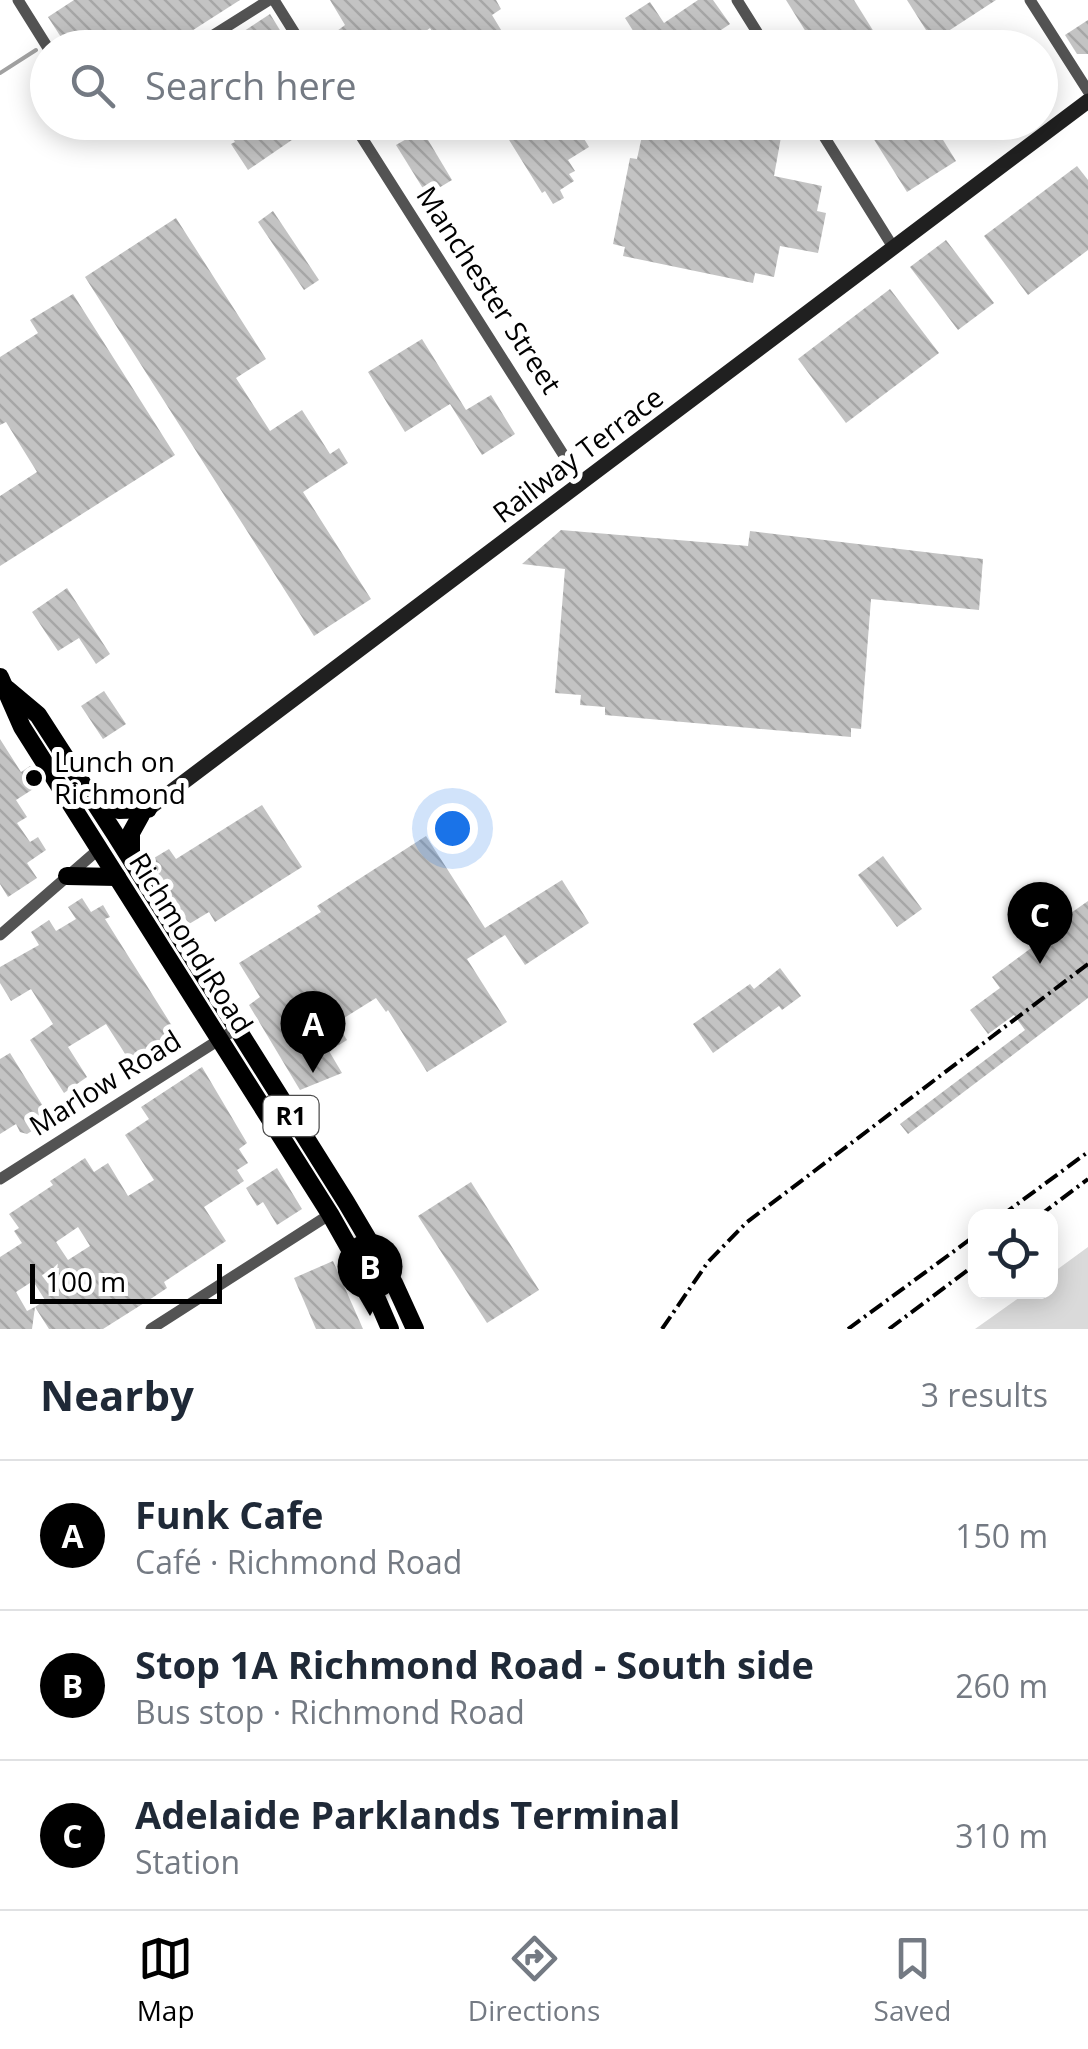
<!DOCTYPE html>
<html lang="en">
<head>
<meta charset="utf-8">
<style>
	body { margin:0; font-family:"Open Sans",sans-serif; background:#f6f6f7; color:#1f2937 }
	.controls { position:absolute; right:30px; bottom:30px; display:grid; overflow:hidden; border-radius:20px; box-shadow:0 5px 25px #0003 }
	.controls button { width:90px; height:90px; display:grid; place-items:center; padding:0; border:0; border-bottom:2px solid #e0e1e3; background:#fff; color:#1f2937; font:50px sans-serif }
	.scale { position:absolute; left:30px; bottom:25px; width:192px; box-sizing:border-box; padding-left:10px; border:5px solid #000; border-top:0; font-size:28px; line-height:35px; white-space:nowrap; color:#000; -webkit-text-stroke:8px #fff; paint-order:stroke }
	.you { position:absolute; left:452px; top:828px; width:35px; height:35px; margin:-25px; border:8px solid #fff; border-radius:50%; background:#1a73e8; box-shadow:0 0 0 15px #1a73e833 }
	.badge { display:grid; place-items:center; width:65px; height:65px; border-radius:50%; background:#000; color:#fff; font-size:32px; font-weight:700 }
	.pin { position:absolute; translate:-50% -82px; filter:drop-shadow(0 2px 5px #0008) }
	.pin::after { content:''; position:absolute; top:52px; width:35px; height:30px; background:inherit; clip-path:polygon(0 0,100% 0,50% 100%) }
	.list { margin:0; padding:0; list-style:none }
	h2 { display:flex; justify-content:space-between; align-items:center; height:130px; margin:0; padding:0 40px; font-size:42px }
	h2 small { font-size:32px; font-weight:400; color:#747a83 }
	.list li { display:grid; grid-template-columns:65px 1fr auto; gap:30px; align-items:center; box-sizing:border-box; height:150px; padding:0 40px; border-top:2px solid #e0e1e3 }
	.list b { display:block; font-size:38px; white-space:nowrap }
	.list p { margin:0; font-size:32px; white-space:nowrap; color:#747a83 }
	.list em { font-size:32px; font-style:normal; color:#747a83 }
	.icon { flex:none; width:55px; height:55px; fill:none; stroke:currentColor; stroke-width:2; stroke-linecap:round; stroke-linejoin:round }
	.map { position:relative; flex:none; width:1088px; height:1329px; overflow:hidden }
	.search { position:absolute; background:#fff; box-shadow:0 5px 25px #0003; left:30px; right:30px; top:30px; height:110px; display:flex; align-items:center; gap:25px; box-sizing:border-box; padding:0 35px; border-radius:55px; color:#747a83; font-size:38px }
	.sheet { height:580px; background:#fff }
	nav { display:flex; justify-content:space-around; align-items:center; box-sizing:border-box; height:140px; border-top:2px solid #e0e1e3; background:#fff; font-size:28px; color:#747a83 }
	nav a { display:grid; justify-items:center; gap:5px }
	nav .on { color:#000 }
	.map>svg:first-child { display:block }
</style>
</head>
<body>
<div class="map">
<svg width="1088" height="1329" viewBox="0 0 1088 1329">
	<defs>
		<pattern id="building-back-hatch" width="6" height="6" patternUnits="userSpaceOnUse" patternTransform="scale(2.5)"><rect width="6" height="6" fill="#c3c3c3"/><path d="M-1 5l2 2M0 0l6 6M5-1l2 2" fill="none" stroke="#a6a6a6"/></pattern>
	</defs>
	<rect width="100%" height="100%" fill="#fff"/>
	<path fill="#dadada" d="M1088,1247V1329H975L1027,1292H1050L1051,1274Z"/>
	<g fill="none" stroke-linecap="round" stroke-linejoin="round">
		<path stroke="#a1a1a1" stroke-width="4" d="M0,73L36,50"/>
	</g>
	<g fill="url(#building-back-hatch)" fill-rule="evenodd">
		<path d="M74,0H240L165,48H68L48,17Z"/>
		<path d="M330,0H496L501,9L492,15L512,48H442L430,28L403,48H347L337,31L345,25Z"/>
		<path d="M698,0H713L730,24L694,48H644L625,18L650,2L664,23Z"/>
		<path d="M786,0H854L884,48H816Z"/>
		<path d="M907,0H996L933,41Z"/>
		<path d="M270,14L291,48H218Z"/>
		<path d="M1088,20V54H1077L1065,35Z"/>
		<path d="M223,122H318L248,170L231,144L235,142Z"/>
		<path d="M498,122H574L589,147L568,160L575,171L569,174L574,181L560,190L564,198L553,204L545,191L542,193Z"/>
		<path d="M645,122H770L768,134L781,137L774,176L822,186L817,211L826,213L818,253L780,246L774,277L755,273L753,283L623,256L625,247L613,244L630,158L637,159Z"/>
		<path d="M863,122H932L956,161L907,192Z"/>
		<path d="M422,130L452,180L427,195L396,145Z"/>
		<path d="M1077,166L1088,180V250L1028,295L984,236Z"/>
		<path d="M273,211L319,280L304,290L258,222Z"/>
		<path d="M176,218L266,359L236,378L270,431L302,410L330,454L339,448L348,463L303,492L371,599L314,636L85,277Z"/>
		<path d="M946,240L994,303L958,330L910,267Z"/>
		<path d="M890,289L939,353L846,423L798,359Z"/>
		<path d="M73,294L175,455L0,566V496L37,472L6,422L0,425V357L38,333L30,320Z"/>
		<path d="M422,339L466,410L491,395L515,434L482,455L450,404L405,432L368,372Z"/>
		<path d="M561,530L748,546L750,531L983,559L979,610L871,599L861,729L851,728V737L605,715V707L580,705L581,695L555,693L565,569L522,564Z"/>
		<path d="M67,588L110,654L96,664L79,638L58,651L32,612Z"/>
		<path d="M104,691L126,724L103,739L81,706Z"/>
		<path d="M0,739L21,772L30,766L41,784L16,800L27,817L17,823L30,842L38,837L46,850L27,863L37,878L8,897L0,884Z"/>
		<path d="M262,805L302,867L215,922L209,912L189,924L149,861L169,849L176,859Z"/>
		<path d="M426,836L485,928L562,880L589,923L525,965L505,935L467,959L507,1022L427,1072L388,1010L386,1012L376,998L336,1023L347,1040L329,1051L342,1073L300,1090L249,1005L260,997L239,963L321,912L317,906Z"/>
		<path d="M883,856L922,909L897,927L858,875Z"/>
		<path d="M82,898L91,912L103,905L110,917L105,919L184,1045L138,1074L106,1024L68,1047L87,1077L64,1093L30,1040L53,1024L31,989L11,1001L0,983V967L39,945L31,932L49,920L56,931L76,919L68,907Z"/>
		<path d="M1088,901V998L908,1134L900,1124L1025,1030L1014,1015L988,1034L970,1010L1000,988L992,977L1038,943L1034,939Z"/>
		<path d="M780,968L801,996L782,1010L779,1006L713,1053L693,1024L750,984L754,989Z"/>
		<path d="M10,1053L51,1119L27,1134L20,1132L16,1124L0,1134V1059Z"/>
		<path d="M202,1067L247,1143L239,1149L248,1163L237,1170L244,1181L204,1207L226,1241L164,1282L167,1288L152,1298L103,1329H49L35,1307L45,1300L33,1281L16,1292L27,1311L35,1307L32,1329H0V1257L22,1243L14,1231L19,1228L9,1214L53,1185L50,1181L85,1158L94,1172L108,1163L128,1196L154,1180L125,1135L149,1119L141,1107ZM78,1227L90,1246L68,1260L56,1242Z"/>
		<path d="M277,1168L302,1209L277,1225L263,1202L257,1206L246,1188Z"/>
		<path d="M471,1182L539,1290L487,1323L418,1216Z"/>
		<path d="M333,1261L363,1329H316L294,1278Z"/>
	</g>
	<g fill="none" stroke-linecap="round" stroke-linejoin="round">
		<g stroke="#535353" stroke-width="11">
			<path d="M18,0L48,48"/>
			<path d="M274,0L304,48"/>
			<path d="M737,0L767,48"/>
			<path d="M1030,0L1088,91"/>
			<path d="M193,48L269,0"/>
			<path d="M352,122L582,484"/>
			<path d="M815,122L893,247"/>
			<path d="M0,935L99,849"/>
			<path d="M0,1179L236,1029"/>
			<path d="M151,1329L332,1213"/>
		</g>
		<path stroke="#202020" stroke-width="15" d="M140,815L1088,101"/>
		<g stroke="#000" stroke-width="18">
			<path d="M0,677L22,727L330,1214L374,1292L390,1329"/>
			<path d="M7,689L38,715L115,834L346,1202L394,1283L415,1329"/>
			<path d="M92,798L119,810L148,809"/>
			<path d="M131,856V833L141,815"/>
			<path d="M67,876L117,877"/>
		</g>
		<g stroke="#000" stroke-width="4" stroke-dasharray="15 5 2.5 5" stroke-linecap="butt">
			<path d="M1001,1216L1088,1152"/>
			<path d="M1039,1216L1088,1179"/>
			<path d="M662,1329L708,1262L747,1222L1088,964"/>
			<path d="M848,1329L976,1235"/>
			<path d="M889,1329L976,1264"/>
		</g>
	</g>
	<circle fill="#000" stroke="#fff" stroke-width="4" cx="34" cy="778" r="10"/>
	<g text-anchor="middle" stroke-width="10" stroke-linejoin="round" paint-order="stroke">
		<rect fill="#fff" stroke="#4c4c4c" stroke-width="2.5" x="263.5" y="1096" width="55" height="40" rx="8"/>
		<g font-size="25" font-weight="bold" fill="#000">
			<text x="291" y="1125">R1</text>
		</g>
		<g font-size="28" fill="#000" stroke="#fff">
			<text transform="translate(489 290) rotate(57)" y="10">Manchester Street</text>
			<text transform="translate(578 455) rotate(-37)" y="10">Railway Terrace</text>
			<text transform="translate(191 943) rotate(58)" y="10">Richmond Road</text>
			<text transform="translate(105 1083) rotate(-32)" y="10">Marlow Road</text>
		</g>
		<g font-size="28" fill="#000" stroke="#fff" text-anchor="start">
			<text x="54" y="772">Lunch on<tspan x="54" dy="32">Richmond</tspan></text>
		</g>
	</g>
</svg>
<div class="controls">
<button><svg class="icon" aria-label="locate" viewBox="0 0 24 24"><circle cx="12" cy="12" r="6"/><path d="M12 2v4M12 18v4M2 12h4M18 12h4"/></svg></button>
</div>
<div class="scale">100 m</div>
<div class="you"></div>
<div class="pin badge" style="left:313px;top:1073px">A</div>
<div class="pin badge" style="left:370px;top:1316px">B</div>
<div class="pin badge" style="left:1040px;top:964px">C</div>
<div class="search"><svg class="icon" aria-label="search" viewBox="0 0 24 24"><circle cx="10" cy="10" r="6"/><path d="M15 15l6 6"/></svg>Search here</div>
</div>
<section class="sheet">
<h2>Nearby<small>3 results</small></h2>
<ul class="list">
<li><span class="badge">A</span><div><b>Funk Cafe</b><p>Café · Richmond Road</p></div><em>150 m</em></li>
<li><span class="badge">B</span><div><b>Stop 1A Richmond Road - South side</b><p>Bus stop · Richmond Road</p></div><em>260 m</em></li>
<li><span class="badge">C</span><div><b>Adelaide Parklands Terminal</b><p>Station</p></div><em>310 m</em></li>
</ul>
</section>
<nav>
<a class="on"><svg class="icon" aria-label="map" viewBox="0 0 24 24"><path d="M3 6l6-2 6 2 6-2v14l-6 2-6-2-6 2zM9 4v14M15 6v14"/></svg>Map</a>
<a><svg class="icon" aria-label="directions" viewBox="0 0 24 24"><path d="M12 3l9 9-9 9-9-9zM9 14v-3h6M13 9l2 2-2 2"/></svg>Directions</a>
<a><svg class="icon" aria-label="saved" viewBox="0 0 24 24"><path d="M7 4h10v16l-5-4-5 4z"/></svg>Saved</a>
</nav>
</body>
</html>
